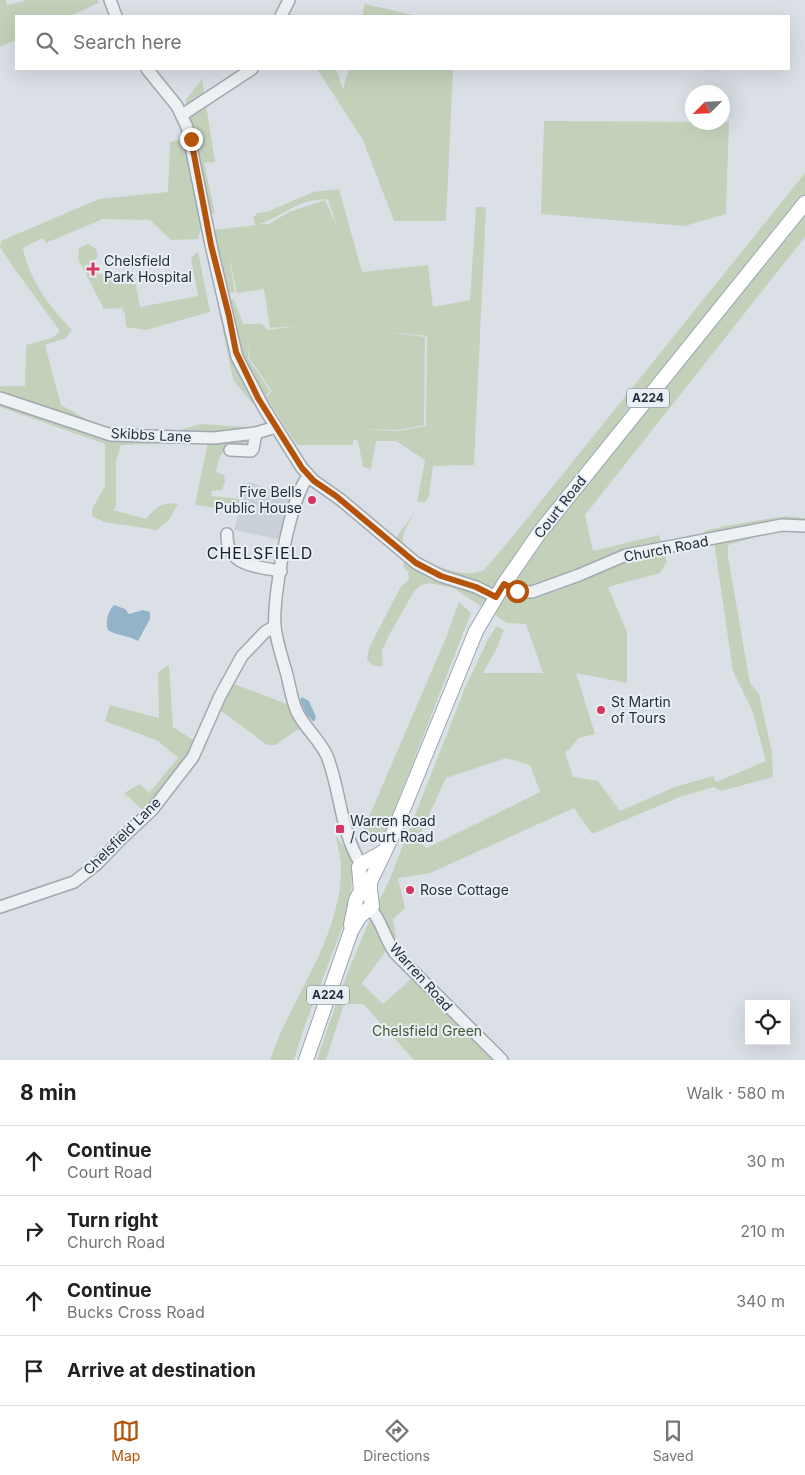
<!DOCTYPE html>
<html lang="en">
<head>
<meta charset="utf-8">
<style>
	body { margin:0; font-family:Inter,sans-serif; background:#f6f6f6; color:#202124 }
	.controls { position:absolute; right:15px; bottom:15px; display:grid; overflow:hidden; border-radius:0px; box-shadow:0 5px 20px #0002 }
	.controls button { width:45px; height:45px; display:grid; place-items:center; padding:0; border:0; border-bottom:1px solid #e0e0e0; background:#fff; color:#202124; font:25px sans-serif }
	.compass { position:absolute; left:685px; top:85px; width:45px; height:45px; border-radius:50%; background:#fff; box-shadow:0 5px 20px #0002; rotate:246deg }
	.stop { position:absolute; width:15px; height:15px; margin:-11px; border:4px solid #b45309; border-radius:50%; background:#fff }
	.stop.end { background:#b45309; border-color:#fff; box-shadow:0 1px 5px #0008 }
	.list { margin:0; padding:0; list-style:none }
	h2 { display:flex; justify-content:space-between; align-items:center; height:65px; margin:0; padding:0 20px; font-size:21px }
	h2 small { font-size:16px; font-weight:400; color:#757577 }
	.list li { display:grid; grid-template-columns:32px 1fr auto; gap:15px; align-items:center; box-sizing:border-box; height:70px; padding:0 20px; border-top:1px solid #e0e0e0 }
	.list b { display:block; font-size:19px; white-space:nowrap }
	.list p { margin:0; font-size:16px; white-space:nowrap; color:#757577 }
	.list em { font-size:16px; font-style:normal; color:#757577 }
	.icon { flex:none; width:28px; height:28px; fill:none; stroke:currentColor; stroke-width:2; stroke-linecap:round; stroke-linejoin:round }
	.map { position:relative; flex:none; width:805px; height:1060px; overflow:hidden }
	.search { position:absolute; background:#fff; box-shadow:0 5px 20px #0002; left:15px; right:15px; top:15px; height:55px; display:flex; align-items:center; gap:12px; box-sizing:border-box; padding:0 18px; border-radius:0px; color:#757577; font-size:19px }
	.sheet { height:345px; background:#fff }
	nav { display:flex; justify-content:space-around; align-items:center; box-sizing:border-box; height:70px; border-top:1px solid #e0e0e0; background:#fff; font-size:14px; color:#757577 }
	nav a { display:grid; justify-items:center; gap:2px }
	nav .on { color:#b45309 }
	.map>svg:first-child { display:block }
</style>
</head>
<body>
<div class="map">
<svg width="805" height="1060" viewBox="0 0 805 1060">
	<rect width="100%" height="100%" fill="#dbe0e6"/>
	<path fill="#c9d0d8" d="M247,483H253L276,492L294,496L282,540L234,530Z"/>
	<g fill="#c3d1bb" fill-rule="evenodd">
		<path d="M0,0H6L7,5L27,0H98L99,3L70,16H16V40L0,47Z"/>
		<path d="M365,4L417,16H362Z"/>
		<path d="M317,69H336L343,89L349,69H453L446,221H394L363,140Z"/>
		<path d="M202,79L215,162L204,163L215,213L204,217L198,239L171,240L150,220L103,219L46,243L43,238L23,248C29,280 50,307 72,330L66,338L45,345L61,405L119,437L180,430L201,424L248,427L252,442L229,448L220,455L216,472L224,475L225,482L222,490L211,491L212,496L240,499L237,511L195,505L208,442L121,445L116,460V506L113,510L146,519C157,507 160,502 178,504L169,520L157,530L104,522L92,516V509L105,486V444L0,407V386H25L26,345L52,338L60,331L16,271L0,247L1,241L99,199L168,192L170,142L187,138L186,100Z"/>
		<path d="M544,121L729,122L726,214L685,226L541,214Z"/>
		<path d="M805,173V237L585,515L593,551L659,535L667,562L660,573L608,587L627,632V683L576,673L595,734L578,738L570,749L565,752L573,777L598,781L620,811L675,787L713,776L716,782L766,761L752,710L733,671L714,542L704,531L725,526L785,516L805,518V528L774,532L728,545V557L750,683L759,694L772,753L773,777L721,791L714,787L682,796L592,834L574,808L430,873L398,878L405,908L393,919L396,938L362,983L383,1004L413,977L500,1060H414L363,1004H344L326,1060H317C337,999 359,938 389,881L465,688L488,639L497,626L504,630L496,650L483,673H543L526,624L507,623L453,588L429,583L421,585L415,590L389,635L382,651L383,666H374L367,660L369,648L401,586L409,580L408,572L403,566L405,556L395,544L398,535L415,512C411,520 404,529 403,537C400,556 449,571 463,573C470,574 477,572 483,571L509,541ZM506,758L530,765L540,792L427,848L417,841L446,778Z"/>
		<path d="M339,189L362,272L428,265L433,307L470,300L476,207H486L474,465L433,466L429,496L425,502H417L425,460L396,441H376L371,469L363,467L358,441L354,439L352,445H297L266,397L272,391L249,358V344L248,358L270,391L265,396L259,411L233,380L217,301L234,299L243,324H262L268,330L297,326L270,328L264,289L237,293L228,251L235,292L228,293L214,230L257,225L255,224L253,218L257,213L267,212L313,192ZM326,199L328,200L338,228L325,200L289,212L269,224H260C277,218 292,206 309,201C314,200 320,200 326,199ZM385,332L427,336L426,426L398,431L355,429L398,430L424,425L425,337Z"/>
		<path d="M88,244L96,249L98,257L91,262L99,275L114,272L111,283L133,271L140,307L198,296L191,258L198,252L210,312L146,330L126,327L125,314L122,308L104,309L78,259L79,248Z"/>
		<path d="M459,602L471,613L382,842L362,833L445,640Z"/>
		<path d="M169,665L173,727L196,742L169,779L144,811L124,793L140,784L149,793L178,758L158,741L105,721L110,705L159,718L158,672Z"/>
		<path d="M231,683L290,705L294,720L300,728L275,745H267L219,709Z"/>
		<path d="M336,836L351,856L353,868L349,910L305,1025L294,1060H270C292,994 343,937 341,863C340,854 337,845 336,836Z"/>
	</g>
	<g fill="#93b3c9">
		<path d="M114,605L125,609L129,614L143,610L150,612V619L138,641C128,635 117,636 108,630C105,621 108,611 114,605Z"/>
		<path d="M302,697L309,701L316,717L314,722L306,714L300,700Z"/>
	</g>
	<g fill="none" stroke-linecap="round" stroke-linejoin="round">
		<g stroke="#a0a8b0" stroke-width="14">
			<g id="minor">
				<path d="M110,0L116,16"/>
				<path d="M281,16L289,0"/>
				<path d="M147,69L177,106L187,127L211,245L237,357L264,408L302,468L314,481L341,500L416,563L441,576L476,587L496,597"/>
				<path d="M182,115L252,69"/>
				<path d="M0,398L111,435L214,438L256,433L276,427"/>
				<path d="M230,450L251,451L253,449L256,433"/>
				<path d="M308,477C290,497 272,599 275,627C277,644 283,660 287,675C290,687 292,701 297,712C305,728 320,740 327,756C341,791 340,832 361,864"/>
				<path d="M227,534C226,566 257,567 281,571"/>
				<path d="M504,584L517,591L532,592L579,575L626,555L782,525L805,526"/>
				<path d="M0,907L74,882L97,864L120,840L152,810L193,757L220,696L242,656L265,632L275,626"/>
				<path d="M371,909C382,922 385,939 395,953L502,1060"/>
			</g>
		</g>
		<g stroke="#9aa6b2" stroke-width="16">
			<g id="major">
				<path d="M351,925L356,900L361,891L359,867C364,861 376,857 383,852"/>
				<path d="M306,1060L351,931L360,916L372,906L370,890V882L393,834L476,631L504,584L540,532L805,203"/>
			</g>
		</g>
		<use href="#minor" stroke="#eef1f4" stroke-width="11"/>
		<use href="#major" stroke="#fff" stroke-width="14"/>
	</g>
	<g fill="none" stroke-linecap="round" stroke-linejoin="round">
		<path stroke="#b45309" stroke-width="6" d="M191,139L211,245L229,316L236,352L258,398L302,468L314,481L336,496L416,563L441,576L476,587L496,597L504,584L517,591"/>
	</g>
	<g fill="#d4375f" stroke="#eaeff4" stroke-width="2">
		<path d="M90.5 261.5h5v5h5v5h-5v5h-5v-5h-5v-5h5z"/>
		<circle cx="312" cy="500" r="5"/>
		<circle cx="601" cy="710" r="5"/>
		<rect x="335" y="824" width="10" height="10" rx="2.5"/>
		<circle cx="410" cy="890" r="5"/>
	</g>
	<g text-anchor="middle" stroke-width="4" stroke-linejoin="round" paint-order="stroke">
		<g fill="#eaeff4" stroke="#5f6974" stroke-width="1">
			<rect x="627" y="388.5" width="42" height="19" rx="4"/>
			<rect x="307" y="985.5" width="42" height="19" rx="4"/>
		</g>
		<g font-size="12" font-weight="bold" fill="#24303d">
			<text x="648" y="402">A224</text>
			<text x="328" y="999">A224</text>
		</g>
		<g font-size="14" fill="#24303d" stroke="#eaeff4" text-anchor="start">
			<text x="104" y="266">Chelsfield<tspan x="104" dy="16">Park Hospital</tspan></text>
			<text x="302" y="497" text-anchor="end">Five Bells<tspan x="302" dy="16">Public House</tspan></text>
			<text x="611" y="707">St Martin<tspan x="611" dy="16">of Tours</tspan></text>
			<text x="350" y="826">Warren Road<tspan x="350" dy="16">/ Court Road</tspan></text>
			<text x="420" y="895">Rose Cottage</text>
		</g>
		<g font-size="14" fill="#24303d" stroke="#eaeff4">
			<text transform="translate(151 435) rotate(3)" y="5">Skibbs Lane</text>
			<text transform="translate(560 507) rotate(-52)" y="5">Court Road</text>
			<text transform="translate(666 549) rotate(-11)" y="5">Church Road</text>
			<text transform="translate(122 836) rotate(-45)" y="5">Chelsfield Lane</text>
			<text transform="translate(421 977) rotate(48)" y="5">Warren Road</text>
		</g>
		<g font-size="14" fill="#3d5931" stroke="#eaeff4">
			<text x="427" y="1036">Chelsfield Green</text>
		</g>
		<g font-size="16" letter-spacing="1" fill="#17212d" stroke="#eaeff4">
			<text x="260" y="559">CHELSFIELD</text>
		</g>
	</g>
</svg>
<div class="controls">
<button><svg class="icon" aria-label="locate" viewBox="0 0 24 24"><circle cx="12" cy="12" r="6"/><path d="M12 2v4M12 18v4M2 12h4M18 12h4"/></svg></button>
</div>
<svg class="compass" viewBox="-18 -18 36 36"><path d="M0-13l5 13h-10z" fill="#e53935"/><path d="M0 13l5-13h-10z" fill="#757577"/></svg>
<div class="stop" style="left:517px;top:591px"></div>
<div class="stop end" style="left:191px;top:139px"></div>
<div class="search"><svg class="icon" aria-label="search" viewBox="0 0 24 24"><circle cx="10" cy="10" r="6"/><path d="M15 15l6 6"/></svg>Search here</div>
</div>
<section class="sheet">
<h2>8 min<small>Walk · 580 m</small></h2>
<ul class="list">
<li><svg class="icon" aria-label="ahead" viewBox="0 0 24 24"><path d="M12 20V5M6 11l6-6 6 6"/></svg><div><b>Continue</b><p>Court Road</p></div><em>30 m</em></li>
<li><svg class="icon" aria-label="right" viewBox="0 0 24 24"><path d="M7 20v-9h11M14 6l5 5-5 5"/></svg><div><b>Turn right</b><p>Church Road</p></div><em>210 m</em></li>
<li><svg class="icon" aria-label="ahead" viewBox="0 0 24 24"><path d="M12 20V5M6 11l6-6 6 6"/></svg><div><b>Continue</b><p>Bucks Cross Road</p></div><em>340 m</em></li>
<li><svg class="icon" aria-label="arrive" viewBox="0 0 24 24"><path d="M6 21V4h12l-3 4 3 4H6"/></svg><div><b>Arrive at destination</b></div></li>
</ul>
</section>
<nav>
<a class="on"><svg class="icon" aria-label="map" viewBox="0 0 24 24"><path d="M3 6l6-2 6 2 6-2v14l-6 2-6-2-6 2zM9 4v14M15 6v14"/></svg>Map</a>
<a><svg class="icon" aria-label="directions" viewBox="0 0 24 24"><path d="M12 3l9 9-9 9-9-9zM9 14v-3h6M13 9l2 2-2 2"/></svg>Directions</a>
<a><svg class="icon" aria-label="saved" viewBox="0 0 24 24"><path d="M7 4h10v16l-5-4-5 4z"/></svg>Saved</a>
</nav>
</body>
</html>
